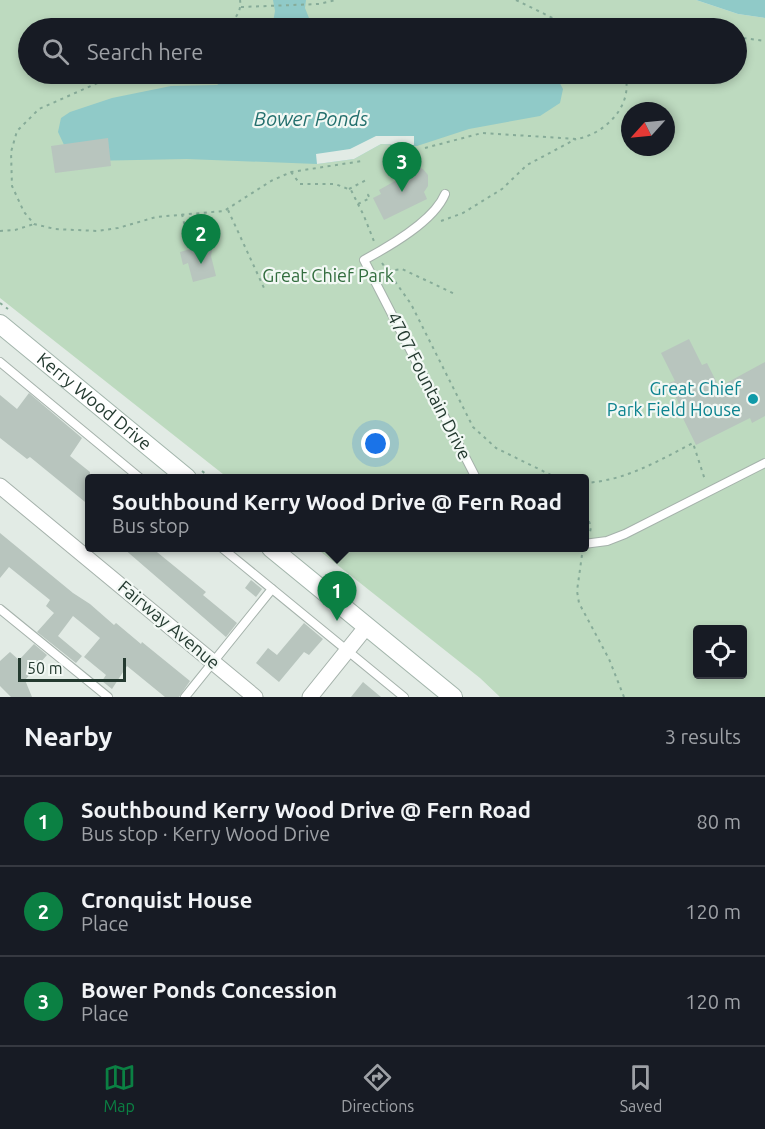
<!DOCTYPE html>
<html lang="en">
<head>
<meta charset="utf-8">
<style>
	body { margin:0; font-family:Ubuntu,sans-serif; background:#20242c; color:#f1f3f6 }
	.controls { position:absolute; right:18px; bottom:18px; display:grid; overflow:hidden; border-radius:6px; box-shadow:0 3px 9px #0003 }
	.controls button { width:54px; height:54px; display:grid; place-items:center; padding:0; border:0; border-bottom:2px solid #363941; background:#171b24; color:#f1f3f6; font:30px sans-serif }
	.compass { position:absolute; left:621px; top:102px; width:54px; height:54px; border-radius:50%; background:#171b24; box-shadow:0 3px 9px #0003; rotate:243deg }
	.scale { position:absolute; left:18px; bottom:15px; width:108px; box-sizing:border-box; padding-left:6px; border:3px solid #243a30; border-top:0; font-size:16px; line-height:21px; white-space:nowrap; color:#243a30; -webkit-text-stroke:4px #f2f8f4; paint-order:stroke }
	.you { position:absolute; left:376px; top:444px; width:21px; height:21px; margin:-15px; border:4px solid #fff; border-radius:50%; background:#1a73e8; box-shadow:0 0 0 9px #1a73e833 }
	.badge { display:grid; place-items:center; width:39px; height:39px; border-radius:50%; background:#0b8043; color:#fff; font-size:20px; font-weight:700 }
	.pin { position:absolute; translate:-50% -50px; filter:drop-shadow(0 2px 3px #0008) }
	.pin::after { content:''; position:absolute; top:32px; width:21px; height:18px; background:inherit; clip-path:polygon(0 0,100% 0,50% 100%) }
	.popup { position:absolute; left:85px; top:474px; width:504px; height:78px; box-sizing:border-box; display:grid; place-content:center; border-radius:6px; background:#171b24; filter:drop-shadow(0 2px 4px #0005); font-size:20px; white-space:nowrap; color:#9ea1a6 }
	.popup b { font-size:22px; color:#f1f3f6 }
	.popup::after { content:''; position:absolute; left:50%; top:100%; margin-left:-12px; border:12px solid transparent; border-top-color:#171b24 }
	.list { margin:0; padding:0; list-style:none }
	h2 { display:flex; justify-content:space-between; align-items:center; height:78px; margin:0; padding:0 24px; font-size:26px }
	h2 small { font-size:20px; font-weight:400; color:#9ea1a6 }
	.list li { display:grid; grid-template-columns:39px 1fr auto; gap:18px; align-items:center; box-sizing:border-box; height:90px; padding:0 24px; border-top:2px solid #363941 }
	.list b { display:block; font-size:22px; white-space:nowrap }
	.list p { margin:0; font-size:20px; white-space:nowrap; color:#9ea1a6 }
	.list em { font-size:20px; font-style:normal; color:#9ea1a6 }
	.icon { flex:none; width:33px; height:33px; fill:none; stroke:currentColor; stroke-width:2; stroke-linecap:round; stroke-linejoin:round }
	.map { position:relative; flex:none; width:765px; height:697px; overflow:hidden }
	.search { position:absolute; background:#171b24; box-shadow:0 3px 9px #0003; left:18px; right:18px; top:18px; height:66px; display:flex; align-items:center; gap:15px; box-sizing:border-box; padding:0 21px; border-radius:33px; color:#9ea1a6; font-size:22px }
	.sheet { height:348px; background:#171b24 }
	nav { display:flex; justify-content:space-around; align-items:center; box-sizing:border-box; height:84px; border-top:2px solid #363941; background:#171b24; font-size:16px; color:#9ea1a6 }
	nav a { display:grid; justify-items:center; gap:3px }
	nav .on { color:#0b8043 }
	.map>svg:first-child { display:block }
</style>
</head>
<body>
<div class="map">
<svg width="765" height="697" viewBox="0 0 765 697">
	<rect width="100%" height="100%" fill="#e2ebe5"/>
	<path fill="#bddabf" fill-rule="evenodd" d="M0,0H696L738,14L765,18V697H500L480,678L316,548H584V478H228L0,298ZM28,28H736V74H28ZM630,111H666V147H630ZM698,630H742V674H698Z"/>
	<g fill="#90cac8">
		<path d="M273,0H306L305,8L313,28H272L275,11Z"/>
		<path d="M696,0H765V18L738,14Z"/>
		<path d="M234,74H555L563,89L560,103L540,116L469,129L417,146L381,144L354,159L317,164L187,159L86,161L65,147L58,132L61,118L70,112L112,98L171,86L217,85Z"/>
	</g>
	<path fill="#e2ebe5" d="M376,136H414V145L381,144L354,159L317,164L316,154L350,149Z"/>
	<g fill="#b8c5be">
		<path d="M108,138L111,166L55,173L51,146Z"/>
		<path d="M416,167L423,169L428,175V186L424,192L427,199L384,220L373,198L381,194L379,190L402,177L408,171Z"/>
		<path d="M201,246V249L212,250L211,256L216,276L193,282L188,263L183,265L180,252Z"/>
		<path d="M689,339L702,365L707,363L719,387L765,362V416L752,423L750,418L696,445L678,408H681L669,383L675,381L661,353Z"/>
		<path d="M29,393L82,438L70,456L90,472V506L30,457L27,459L0,438V395L17,409Z"/>
		<path d="M0,533L73,593L90,604L114,625L116,623L141,644L142,642L190,681L179,697H165L127,666L112,689L102,681L106,675L84,657L100,638L73,616L58,636L82,656L76,663L37,632L54,613L46,606L50,600L9,567L0,578Z"/>
		<path d="M123,548H152L206,592L203,595L237,623L226,637Z"/>
		<path d="M251,580L262,589L256,597L245,588Z"/>
		<path d="M304,623L323,639L309,655L304,652L279,682L256,663L268,648L277,655Z"/>
		<path d="M34,644L47,655L25,680L32,697H11L0,686V661L10,652L19,660Z"/>
		<path d="M363,682L381,697H351Z"/>
	</g>
	<g fill="none" stroke-linecap="round" stroke-linejoin="round">
		<g stroke="#a5b2ab" stroke-width="10">
			<g id="lane">
				<path d="M445,194C434,221 390,246 364,260L476,478"/>
				<path d="M0,362L140,478"/>
				<path d="M584,544L607,541L625,534L765,463"/>
				<path d="M222,548L404,697"/>
				<path d="M0,609L108,697"/>
				<path d="M185,697L272,589"/>
			</g>
		</g>
		<g stroke="#a5b2ab" stroke-width="17">
			<g id="street">
				<path d="M0,486L255,697"/>
				<path d="M310,697L367,626"/>
			</g>
		</g>
		<g stroke="#a2b5ab" stroke-width="20">
			<g id="secondary">
				<path id="s1" d="M0,324L187,478"/>
				<path d="M271,548L453,697"/>
			</g>
		</g>
		<g stroke="#86ab98" stroke-width="2" stroke-dasharray="3 4.5" stroke-linecap="butt">
			<path d="M516,0L573,28"/>
			<path d="M241,7L319,4L336,0"/>
			<path d="M226,28C234,20 242,12 240,0"/>
			<path d="M736,37L765,41"/>
			<path d="M118,74L39,109L17,131L11,152L12,186L24,212L34,224L55,229L97,231L118,228L156,217L224,211L271,181L291,172L362,161"/>
			<path d="M624,74L626,79L645,74"/>
			<path d="M425,148L482,133L577,139C604,134 631,108 626,79"/>
			<path d="M291,172L300,184H335L351,190L364,216L375,244"/>
			<path d="M349,189L368,179"/>
			<path d="M358,204L370,198L368,195L370,193"/>
			<path d="M228,210L264,288"/>
			<path d="M182,214L190,249"/>
			<path d="M441,221L463,213L502,189L527,165L576,139"/>
			<path d="M0,231L15,230L34,224"/>
			<path d="M382,263L411,304L473,427L496,448L557,478"/>
			<path d="M388,271L402,269L457,295"/>
			<path d="M0,303L8,309"/>
			<path d="M202,471L211,478"/>
			<path d="M584,483C625,481 658,461 693,443L705,480"/>
			<path d="M584,507L591,527L590,532"/>
			<path d="M582,555L577,591L579,603L609,659L624,697"/>
		</g>
		<use href="#lane" stroke="#fff" stroke-width="8"/>
		<use href="#street" stroke="#fff" stroke-width="15"/>
		<use href="#secondary" stroke="#fff" stroke-width="18"/>
	</g>
	<circle fill="#0f9aa8" stroke="#f2f8f4" stroke-width="2" cx="753" cy="399" r="6"/>
	<g text-anchor="middle" stroke-width="4.5" stroke-linejoin="round" paint-order="stroke">
		<g font-size="18" fill="#326d3e" stroke="#f2f8f4">
			<text x="328" y="282">Great Chief Park</text>
		</g>
		<g font-size="18" fill="#243a30" stroke="#f2f8f4">
			<text transform="translate(429 386) rotate(63)" y="6">4707 Fountain Drive</text>
			<text dy="6" stroke="none"><textPath href="#s1" startOffset="122">Kerry Wood Drive</textPath></text>
			<text transform="translate(169 625) rotate(40)" y="6">Fairway Avenue</text>
		</g>
		<g font-size="18" fill="#0d838f" stroke="#f2f8f4" text-anchor="end">
			<text x="741" y="395">Great Chief<tspan x="741" dy="21">Park Field House</tspan></text>
		</g>
		<g font-size="20" font-style="italic" fill="#24706e" stroke="#f2f8f4">
			<text x="311" y="126">Bower Ponds</text>
		</g>
	</g>
</svg>
<div class="controls">
<button><svg class="icon" aria-label="locate" viewBox="0 0 24 24"><circle cx="12" cy="12" r="6"/><path d="M12 2v4M12 18v4M2 12h4M18 12h4"/></svg></button>
</div>
<svg class="compass" viewBox="-18 -18 36 36"><path d="M0-13l5 13h-10z" fill="#e53935"/><path d="M0 13l5-13h-10z" fill="#9ea1a6"/></svg>
<div class="scale">50 m</div>
<div class="you"></div>
<div class="pin badge" style="left:337px;top:621px">1</div>
<div class="popup"><b>Southbound Kerry Wood Drive @ Fern Road</b>Bus stop</div>
<div class="pin badge" style="left:201px;top:264px">2</div>
<div class="pin badge" style="left:402px;top:192px">3</div>
<div class="search"><svg class="icon" aria-label="search" viewBox="0 0 24 24"><circle cx="10" cy="10" r="6"/><path d="M15 15l6 6"/></svg>Search here</div>
</div>
<section class="sheet">
<h2>Nearby<small>3 results</small></h2>
<ul class="list">
<li><span class="badge">1</span><div><b>Southbound Kerry Wood Drive @ Fern Road</b><p>Bus stop · Kerry Wood Drive</p></div><em>80 m</em></li>
<li><span class="badge">2</span><div><b>Cronquist House</b><p>Place</p></div><em>120 m</em></li>
<li><span class="badge">3</span><div><b>Bower Ponds Concession</b><p>Place</p></div><em>120 m</em></li>
</ul>
</section>
<nav>
<a class="on"><svg class="icon" aria-label="map" viewBox="0 0 24 24"><path d="M3 6l6-2 6 2 6-2v14l-6 2-6-2-6 2zM9 4v14M15 6v14"/></svg>Map</a>
<a><svg class="icon" aria-label="directions" viewBox="0 0 24 24"><path d="M12 3l9 9-9 9-9-9zM9 14v-3h6M13 9l2 2-2 2"/></svg>Directions</a>
<a><svg class="icon" aria-label="saved" viewBox="0 0 24 24"><path d="M7 4h10v16l-5-4-5 4z"/></svg>Saved</a>
</nav>
</body>
</html>
